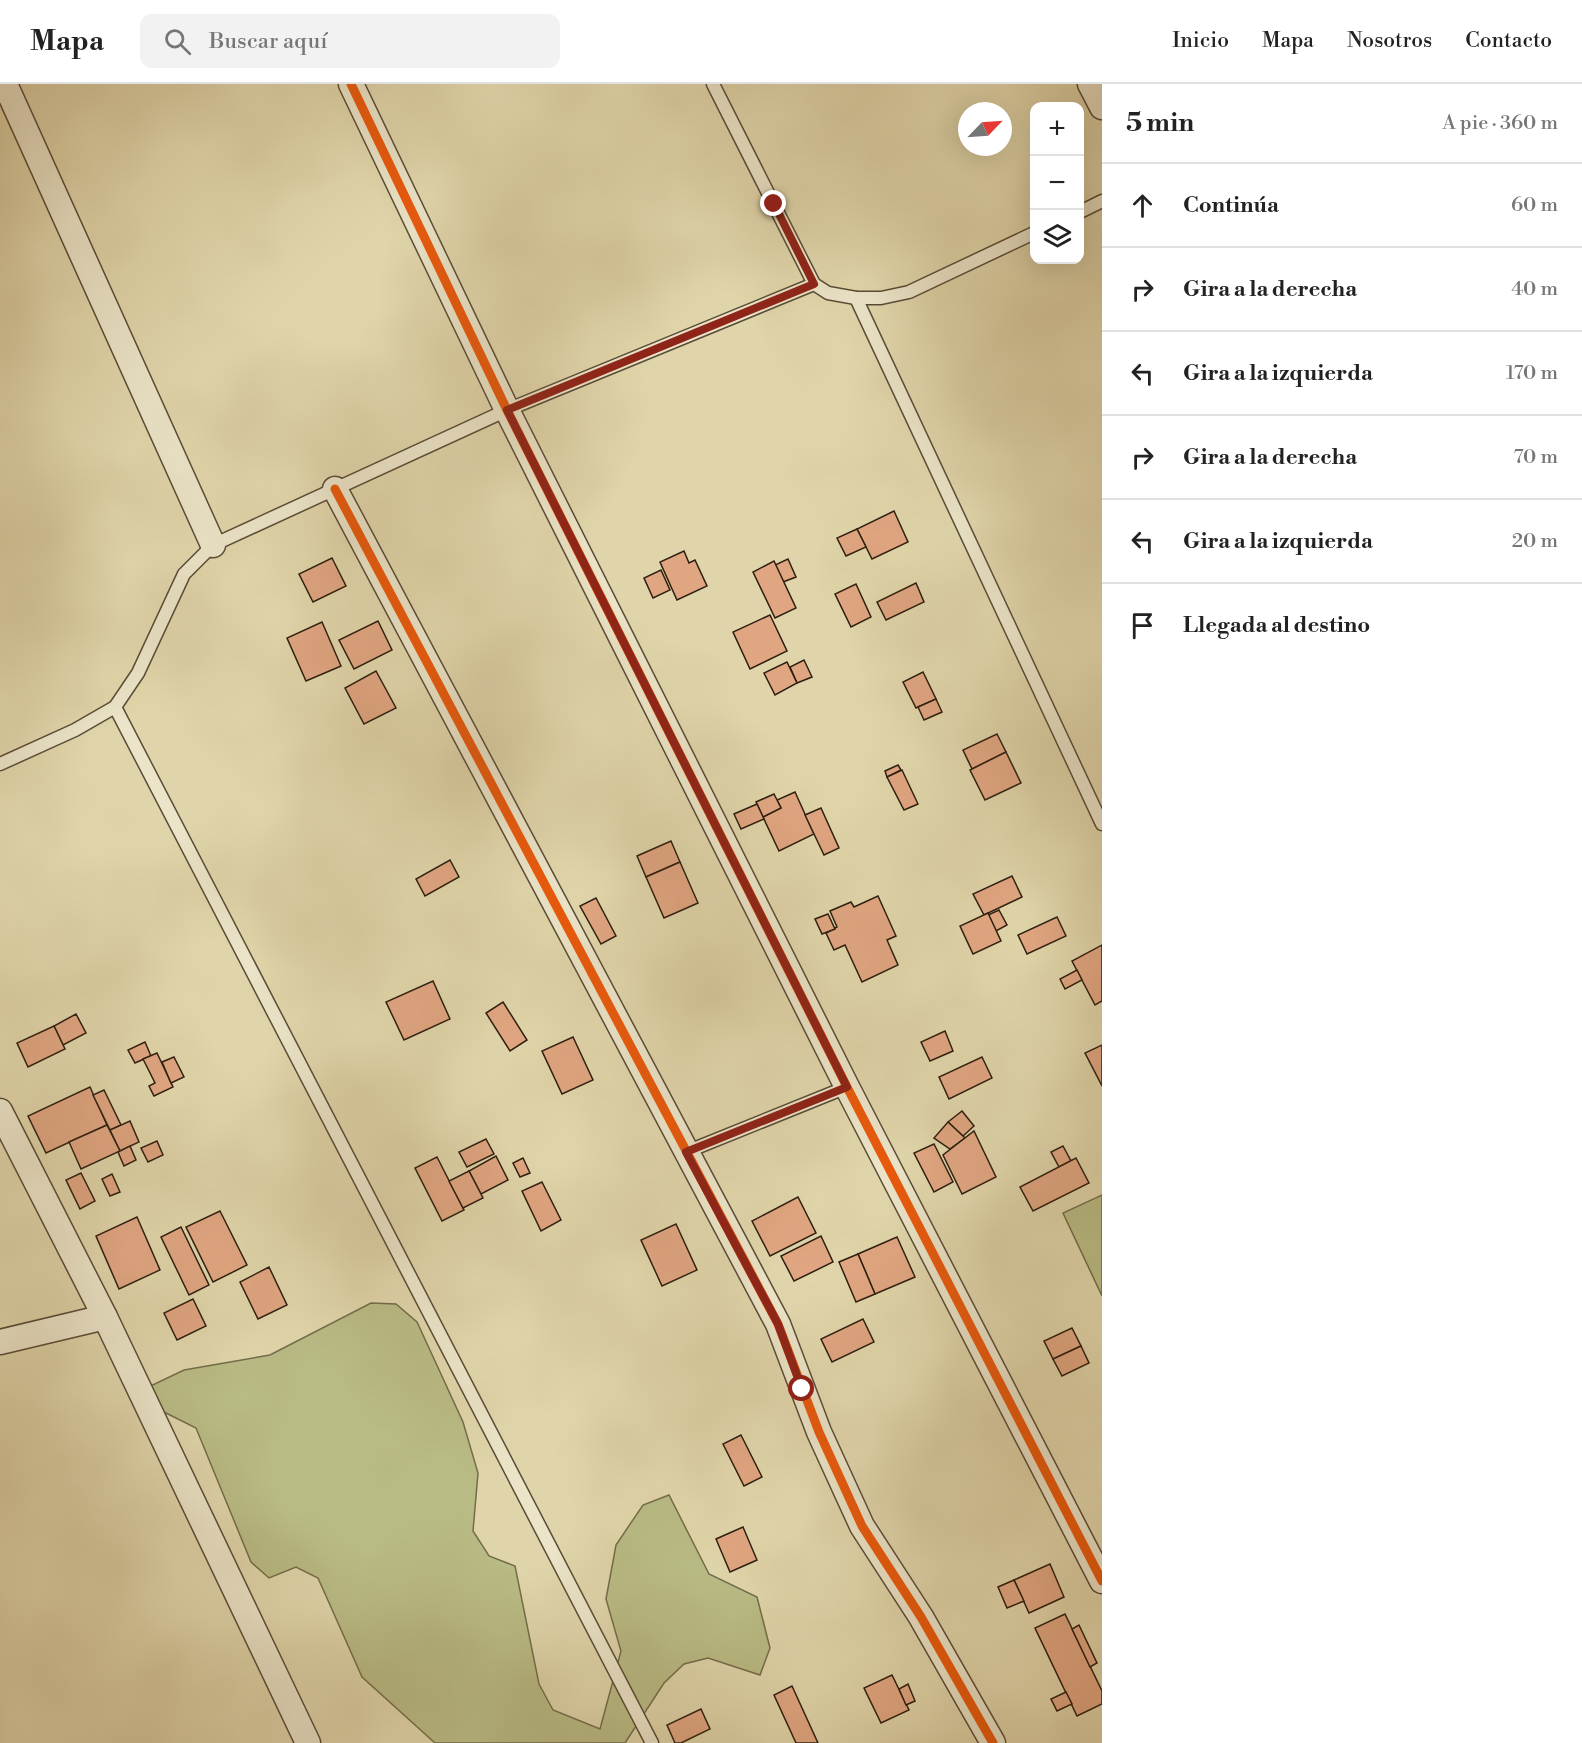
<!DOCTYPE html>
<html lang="es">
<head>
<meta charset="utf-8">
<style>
	body { margin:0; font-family:"Libre Bodoni",serif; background:#f2f2f2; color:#222 }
	.controls { position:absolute; right:18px; top:18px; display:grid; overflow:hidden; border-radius:12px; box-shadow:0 6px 24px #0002 }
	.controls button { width:54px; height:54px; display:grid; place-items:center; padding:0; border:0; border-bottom:2px solid #e0e0e0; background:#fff; color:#222; font:30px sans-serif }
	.compass { position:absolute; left:958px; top:18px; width:54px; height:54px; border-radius:50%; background:#fff; box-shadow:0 6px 24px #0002; rotate:65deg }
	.stop { position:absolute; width:18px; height:18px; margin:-14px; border:4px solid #8f2418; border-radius:50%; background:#fff }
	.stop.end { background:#8f2418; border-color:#fff; box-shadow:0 2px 6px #0008 }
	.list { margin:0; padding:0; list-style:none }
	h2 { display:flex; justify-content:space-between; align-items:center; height:78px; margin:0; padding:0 24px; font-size:26px }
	h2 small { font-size:20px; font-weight:400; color:#767676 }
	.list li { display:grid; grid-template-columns:39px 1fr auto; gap:18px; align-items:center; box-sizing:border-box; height:84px; padding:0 24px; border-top:2px solid #e0e0e0 }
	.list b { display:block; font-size:22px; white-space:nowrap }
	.list em { font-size:20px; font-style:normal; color:#767676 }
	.icon { flex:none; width:33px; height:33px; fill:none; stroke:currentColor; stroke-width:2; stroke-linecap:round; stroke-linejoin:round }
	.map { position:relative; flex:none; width:1102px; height:1659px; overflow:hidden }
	header { display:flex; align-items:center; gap:36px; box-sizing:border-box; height:84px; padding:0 30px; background:#fff; border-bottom:2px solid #e0e0e0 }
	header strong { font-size:28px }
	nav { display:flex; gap:33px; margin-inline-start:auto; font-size:21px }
	.search { width:420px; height:54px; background:#f2f2f2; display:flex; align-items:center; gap:15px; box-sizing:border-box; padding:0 21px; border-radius:12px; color:#767676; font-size:22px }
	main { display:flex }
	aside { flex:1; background:#fff }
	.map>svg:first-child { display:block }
</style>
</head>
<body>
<header>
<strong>Mapa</strong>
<div class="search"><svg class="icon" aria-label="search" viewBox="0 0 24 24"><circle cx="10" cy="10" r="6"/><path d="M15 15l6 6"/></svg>Buscar aquí</div>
<nav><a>Inicio</a><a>Mapa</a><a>Nosotros</a><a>Contacto</a></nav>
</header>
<main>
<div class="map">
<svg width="1102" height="1659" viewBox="0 0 1102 1659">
	<rect width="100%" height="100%" fill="#e0d5aa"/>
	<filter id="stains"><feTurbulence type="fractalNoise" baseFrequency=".00333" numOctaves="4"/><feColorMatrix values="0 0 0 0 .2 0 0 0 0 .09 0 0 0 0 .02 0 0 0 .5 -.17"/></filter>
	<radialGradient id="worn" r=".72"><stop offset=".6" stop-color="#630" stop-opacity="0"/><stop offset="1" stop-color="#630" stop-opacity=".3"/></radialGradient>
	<g fill="#b9bb84" stroke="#736c4a" stroke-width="1.5">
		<path d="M1102,1111V1212L1063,1129Z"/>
		<path d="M371,1219L396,1220L417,1238L463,1338L478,1389L473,1447L489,1472L515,1482L539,1600L553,1626L600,1645L621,1567L606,1515L616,1461L643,1421L669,1411L709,1490L757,1513L770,1564L760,1591L708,1574L684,1580L664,1599L625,1659H435L362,1593L318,1494L296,1483L269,1494L251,1478L196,1344L138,1315L140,1307L184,1286L270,1271Z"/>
	</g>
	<g fill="#e0a681" stroke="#2d1e0f" stroke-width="1.5">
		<path d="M894,427L908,458L872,475L857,445Z"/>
		<path d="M857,445L866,463L846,472L837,454Z"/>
		<path d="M684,467L689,479L695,476L707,502L677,516L660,478Z"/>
		<path d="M332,474L346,502L313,518L299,490Z"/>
		<path d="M788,475L796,493L783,498L775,481Z"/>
		<path d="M774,477L796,524L775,534L753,488Z"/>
		<path d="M661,486L670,506L653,514L644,494Z"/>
		<path d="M916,499L924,518L886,536L877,518Z"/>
		<path d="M856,500L871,533L851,543L835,510Z"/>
		<path d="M770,531L787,567L750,585L733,548Z"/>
		<path d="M378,537L392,566L354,585L339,556Z"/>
		<path d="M322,538L341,582L306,597L287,554Z"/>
		<path d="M804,576L812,593L797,599L790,583Z"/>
		<path d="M787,578L797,599L775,611L764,589Z"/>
		<path d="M376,587L396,624L364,640L345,604Z"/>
		<path d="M923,588L936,615L916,624L903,598Z"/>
		<path d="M936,615L942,628L924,636L918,623Z"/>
		<path d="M997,650L1006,668L972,685L963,666Z"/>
		<path d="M1006,668L1021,699L985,716L970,686Z"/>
		<path d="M898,681L901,686L887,693L885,687Z"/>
		<path d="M902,686L918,720L904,726L887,693Z"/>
		<path d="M795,708L814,750L779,767L763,733L781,724L777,716Z"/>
		<path d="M774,710L781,724L763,733L756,718Z"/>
		<path d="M757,720L764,735L741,745L734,730Z"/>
		<path d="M821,724L839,764L824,771L805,731Z"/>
		<path d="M671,757L680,778L646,793L637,772Z"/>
		<path d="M450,776L459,793L425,812L416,795Z"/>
		<path d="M680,778L698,819L664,834L646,793Z"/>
		<path d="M1012,792L1022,813L984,831L973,810Z"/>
		<path d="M878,812L896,852L887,856L898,881L862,898L845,861L834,866L826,849L837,843L830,827L851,818L854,823Z"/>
		<path d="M596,814L616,852L601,860L580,822Z"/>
		<path d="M999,826L1007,841L996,847L988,831Z"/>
		<path d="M988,829L1001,857L973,870L960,842Z"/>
		<path d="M828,830L835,845L822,850L815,835Z"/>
		<path d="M1057,833L1066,852L1027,870L1018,851Z"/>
		<path d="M1102,861V917L1095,921L1072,877Z"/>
		<path d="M1077,886L1082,896L1065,905L1060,895Z"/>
		<path d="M433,897L450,935L404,956L386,918Z"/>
		<path d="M503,918L527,956L510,967L486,929Z"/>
		<path d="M76,930L86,949L63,961L54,942Z"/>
		<path d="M54,942L65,965L28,983L17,959Z"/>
		<path d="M945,947L953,967L930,977L921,958Z"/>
		<path d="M573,953L593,996L562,1010L542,967Z"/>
		<path d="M145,958L151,972L135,979L128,966Z"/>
		<path d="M1102,961V1002L1085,969Z"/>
		<path d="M157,969L173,1003L154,1012L149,1002L155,999L143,975Z"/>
		<path d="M174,973L184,993L171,999L162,978Z"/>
		<path d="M982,973L992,994L949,1015L939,993Z"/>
		<path d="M90,1003L107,1041L46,1069L28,1032Z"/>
		<path d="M104,1006L121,1041L110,1046L93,1011Z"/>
		<path d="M962,1027L974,1042L963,1052L948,1038Z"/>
		<path d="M130,1037L139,1058L120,1067L110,1046Z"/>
		<path d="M948,1038L965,1054L950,1065L934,1054Z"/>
		<path d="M107,1041L120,1067L81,1085L69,1058Z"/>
		<path d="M974,1047L996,1093L962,1110L943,1071Z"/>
		<path d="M486,1055L494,1070L467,1083L459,1068Z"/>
		<path d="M157,1057L163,1071L148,1078L141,1064Z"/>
		<path d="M934,1060L953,1098L934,1108L914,1069Z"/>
		<path d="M130,1062L136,1076L124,1082L118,1068Z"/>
		<path d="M1063,1062L1071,1077L1059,1083L1051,1068Z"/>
		<path d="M496,1072L508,1096L481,1110L469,1087Z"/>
		<path d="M437,1073L464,1126L442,1137L415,1084Z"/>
		<path d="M523,1074L530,1089L520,1093L513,1079Z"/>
		<path d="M1076,1074L1089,1099L1033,1127L1020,1103Z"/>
		<path d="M469,1087L483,1114L463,1124L449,1097Z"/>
		<path d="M81,1089L95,1117L80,1125L66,1096Z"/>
		<path d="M112,1090L120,1108L110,1112L102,1095Z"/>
		<path d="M542,1098L561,1136L541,1147L522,1107Z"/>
		<path d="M798,1113L816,1149L770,1172L752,1137Z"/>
		<path d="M220,1127L247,1181L213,1198L186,1143Z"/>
		<path d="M137,1133L160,1186L119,1205L96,1152Z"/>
		<path d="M676,1140L697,1186L662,1202L641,1156Z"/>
		<path d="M181,1143L209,1201L189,1211L161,1153Z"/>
		<path d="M821,1152L833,1178L794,1197L781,1172Z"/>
		<path d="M897,1153L915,1193L875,1210L858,1170Z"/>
		<path d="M858,1170L875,1210L856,1218L839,1178Z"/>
		<path d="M269,1183L287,1221L258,1235L240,1198Z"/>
		<path d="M193,1215L206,1242L177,1256L164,1229Z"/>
		<path d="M863,1235L874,1258L832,1278L821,1255Z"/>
		<path d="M1072,1244L1081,1262L1053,1275L1044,1257Z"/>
		<path d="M1081,1262L1089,1279L1062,1292L1053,1275Z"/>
		<path d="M741,1351L762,1393L744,1402L723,1360Z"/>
		<path d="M743,1443L757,1476L730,1488L716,1455Z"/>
		<path d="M1050,1480L1064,1513L1029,1529L1014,1496Z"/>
		<path d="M1014,1496L1024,1517L1007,1524L998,1503Z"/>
		<path d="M1065,1530L1102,1607V1620L1077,1632L1035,1544Z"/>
		<path d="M1079,1541L1097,1579L1090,1583L1072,1545Z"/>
		<path d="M892,1591L909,1626L881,1639L864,1604Z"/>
		<path d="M908,1600L915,1617L906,1621L899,1605Z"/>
		<path d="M792,1602L818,1659H796L774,1611Z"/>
		<path d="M1066,1608L1072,1620L1057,1627L1051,1615Z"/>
		<path d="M701,1625L710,1645L681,1659H675L667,1641Z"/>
	</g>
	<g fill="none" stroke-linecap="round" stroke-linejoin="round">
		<g stroke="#5a4c36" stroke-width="15">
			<g id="service">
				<path d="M713,0L814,200"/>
				<path d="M1080,128L1102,117"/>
				<path d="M856,214L1102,740"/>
				<path d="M115,623L652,1659"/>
				<path d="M0,680L75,646L115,623L138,589L184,490L213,461L507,326L814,200L828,209L856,214H881L909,208L1034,149"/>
				<path d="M686,1068L847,1003"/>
			</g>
		</g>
		<g stroke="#5a4c36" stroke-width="27">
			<g id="minor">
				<path d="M5,0L213,461"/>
				<path d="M351,0L507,326L847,1003L1102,1497"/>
				<path d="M1090,0L1102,23"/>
				<path d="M335,405L778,1240L819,1348L862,1442L921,1533L993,1659"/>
				<path d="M0,1027L105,1233L308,1659"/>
				<path d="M0,1258L105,1233"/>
			</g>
		</g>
		<use href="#service" stroke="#ebe4c8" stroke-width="12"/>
		<use href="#minor" stroke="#ebe4c8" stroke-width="24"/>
		<g stroke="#ebe4c8" stroke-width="13">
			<g id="cycleway">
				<path d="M351,0L507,326L847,1003L1102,1497"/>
				<path d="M335,405L778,1240L819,1348L862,1442L921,1533L993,1659"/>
			</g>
		</g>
		<use href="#cycleway" stroke="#e8590c" stroke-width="9"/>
	</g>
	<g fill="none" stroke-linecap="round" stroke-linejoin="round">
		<path stroke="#8f2418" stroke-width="8" d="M774,120L814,200L507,326L847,1003L686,1068L778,1240L802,1305"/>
	</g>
	<rect width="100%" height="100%" filter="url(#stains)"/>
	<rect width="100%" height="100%" fill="url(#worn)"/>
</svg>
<div class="controls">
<button>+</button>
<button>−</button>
<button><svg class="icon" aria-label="layers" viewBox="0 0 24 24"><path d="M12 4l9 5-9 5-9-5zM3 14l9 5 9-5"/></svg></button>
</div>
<svg class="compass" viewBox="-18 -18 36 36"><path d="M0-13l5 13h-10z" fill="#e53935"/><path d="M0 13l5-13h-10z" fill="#767676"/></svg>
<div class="stop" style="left:802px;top:1305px"></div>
<div class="stop end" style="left:774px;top:120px"></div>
</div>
<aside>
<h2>5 min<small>A pie · 360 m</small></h2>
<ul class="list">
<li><svg class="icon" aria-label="ahead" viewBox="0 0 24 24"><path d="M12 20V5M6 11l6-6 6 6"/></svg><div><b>Continúa</b></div><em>60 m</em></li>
<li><svg class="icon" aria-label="right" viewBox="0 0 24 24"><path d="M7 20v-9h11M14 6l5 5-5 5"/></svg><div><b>Gira a la derecha</b></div><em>40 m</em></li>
<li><svg class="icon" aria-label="left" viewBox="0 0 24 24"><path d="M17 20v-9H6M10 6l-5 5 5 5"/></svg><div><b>Gira a la izquierda</b></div><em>170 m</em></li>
<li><svg class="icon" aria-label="right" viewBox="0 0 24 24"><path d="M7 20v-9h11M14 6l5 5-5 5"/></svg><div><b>Gira a la derecha</b></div><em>70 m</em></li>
<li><svg class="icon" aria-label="left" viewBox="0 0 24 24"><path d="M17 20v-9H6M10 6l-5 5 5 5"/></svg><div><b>Gira a la izquierda</b></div><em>20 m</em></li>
<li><svg class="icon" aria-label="arrive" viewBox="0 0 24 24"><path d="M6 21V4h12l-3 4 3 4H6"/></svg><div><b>Llegada al destino</b></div></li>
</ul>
</aside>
</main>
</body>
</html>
